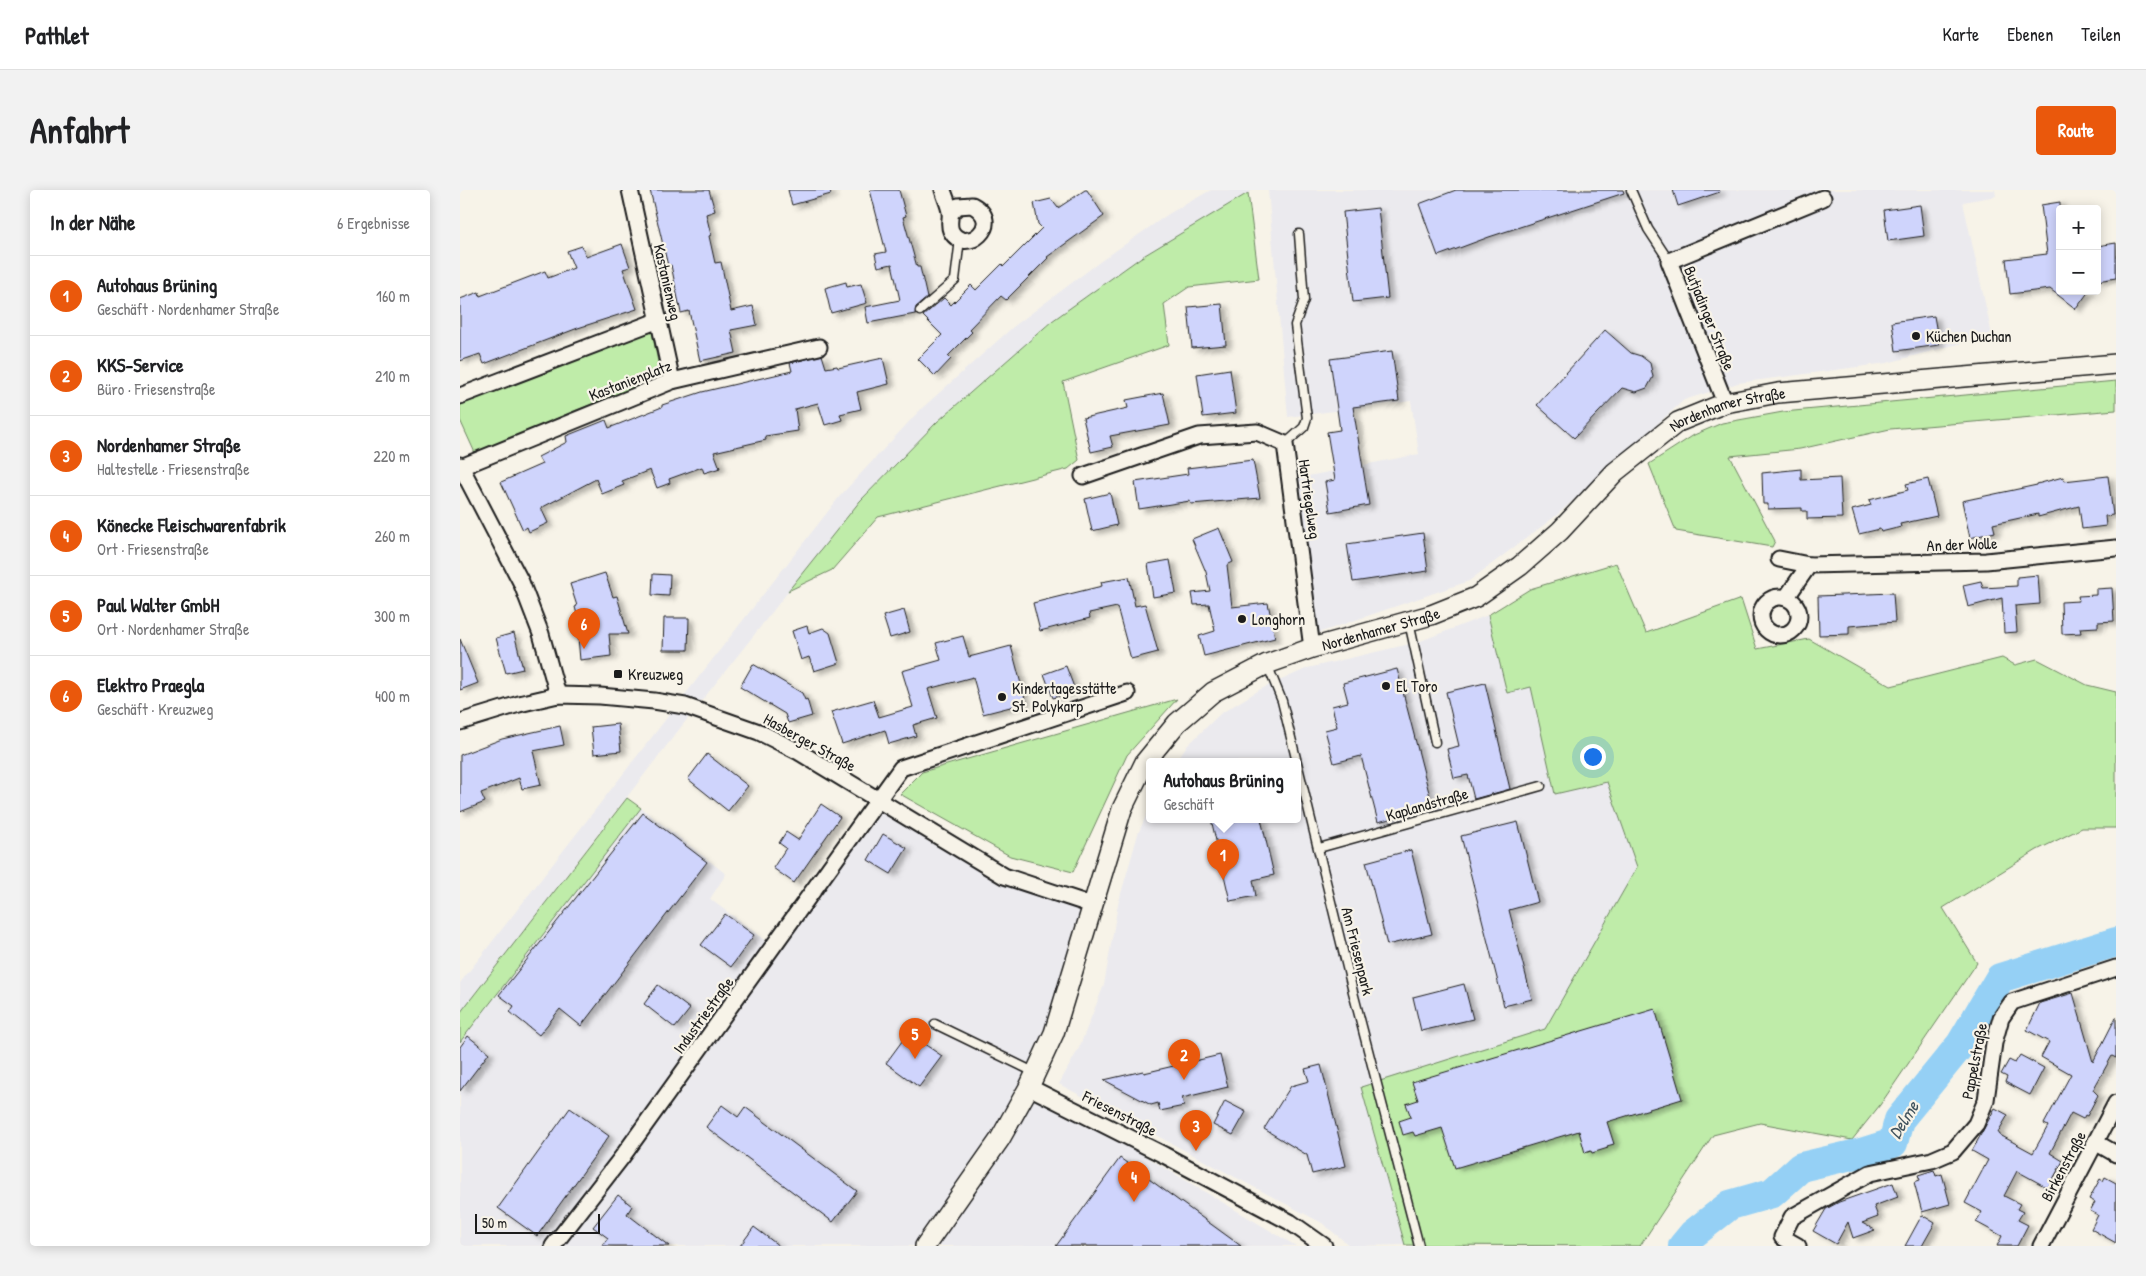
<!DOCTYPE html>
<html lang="de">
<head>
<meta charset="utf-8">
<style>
	body { margin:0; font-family:"Patrick Hand",sans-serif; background:#f2f2f2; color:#202124 }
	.controls { position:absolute; right:15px; top:15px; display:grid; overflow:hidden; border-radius:5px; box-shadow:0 2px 12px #0003 }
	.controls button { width:45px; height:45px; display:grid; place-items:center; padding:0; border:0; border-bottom:1px solid #e0e0e0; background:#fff; color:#202124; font:25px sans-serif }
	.scale { position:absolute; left:15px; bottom:12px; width:125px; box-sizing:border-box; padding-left:5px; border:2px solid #1c1c1c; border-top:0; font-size:14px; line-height:18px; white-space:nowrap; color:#1c1c1c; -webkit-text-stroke:4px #f7f3e8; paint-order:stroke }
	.you { position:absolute; left:1132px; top:566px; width:18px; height:18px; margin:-12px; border:4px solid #fff; border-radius:50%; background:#1a73e8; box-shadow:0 0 0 8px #1a73e833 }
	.badge { display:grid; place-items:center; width:32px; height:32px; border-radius:50%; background:#ea580c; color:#fff; font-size:16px; font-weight:700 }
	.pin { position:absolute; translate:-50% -41px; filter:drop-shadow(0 1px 2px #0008) }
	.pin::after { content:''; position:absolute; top:26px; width:18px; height:15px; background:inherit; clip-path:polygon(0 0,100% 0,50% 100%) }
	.popup { position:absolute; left:686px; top:568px; width:155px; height:65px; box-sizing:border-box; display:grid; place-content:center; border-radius:5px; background:#fff; filter:drop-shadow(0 1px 4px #0005); font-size:16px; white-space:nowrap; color:#757577 }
	.popup b { font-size:19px; color:#202124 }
	.popup::after { content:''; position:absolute; left:50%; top:100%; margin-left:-10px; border:10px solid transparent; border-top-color:#fff }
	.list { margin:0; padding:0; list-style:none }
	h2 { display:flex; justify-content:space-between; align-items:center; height:65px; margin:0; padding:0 20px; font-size:21px }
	h2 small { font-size:16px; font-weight:400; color:#757577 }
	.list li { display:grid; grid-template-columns:32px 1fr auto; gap:15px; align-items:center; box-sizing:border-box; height:80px; padding:0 20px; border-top:1px solid #e0e0e0 }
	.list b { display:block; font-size:19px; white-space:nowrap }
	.list p { margin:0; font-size:16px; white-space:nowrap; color:#757577 }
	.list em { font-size:16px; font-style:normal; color:#757577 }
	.map { position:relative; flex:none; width:1656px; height:1056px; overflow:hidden; border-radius:5px }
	header { display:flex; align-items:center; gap:30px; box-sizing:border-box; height:70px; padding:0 25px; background:#fff; border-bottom:1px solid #e0e0e0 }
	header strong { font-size:24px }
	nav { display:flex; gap:28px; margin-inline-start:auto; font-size:18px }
	.intro { display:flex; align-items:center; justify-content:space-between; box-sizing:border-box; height:120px; padding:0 30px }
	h1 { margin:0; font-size:35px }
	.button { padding:12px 22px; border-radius:5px; background:#ea580c; color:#fff; font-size:18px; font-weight:700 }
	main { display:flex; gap:30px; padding:0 30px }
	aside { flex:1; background:#fff; border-radius:5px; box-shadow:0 2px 12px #0003 }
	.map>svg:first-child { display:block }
</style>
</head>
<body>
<header>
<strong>Pathlet</strong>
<nav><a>Karte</a><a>Ebenen</a><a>Teilen</a></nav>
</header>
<div class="intro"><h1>Anfahrt</h1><a class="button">Route</a></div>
<main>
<aside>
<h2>In der Nähe<small>6 Ergebnisse</small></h2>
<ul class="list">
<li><span class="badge">1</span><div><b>Autohaus Brüning</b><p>Geschäft · Nordenhamer Straße</p></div><em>160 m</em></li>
<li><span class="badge">2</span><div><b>KKS-Service</b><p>Büro · Friesenstraße</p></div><em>210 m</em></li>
<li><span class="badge">3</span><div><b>Nordenhamer Straße</b><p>Haltestelle · Friesenstraße</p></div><em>220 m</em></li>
<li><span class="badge">4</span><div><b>Könecke Fleischwarenfabrik</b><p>Ort · Friesenstraße</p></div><em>260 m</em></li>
<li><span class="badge">5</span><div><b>Paul Walter GmbH</b><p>Ort · Nordenhamer Straße</p></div><em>300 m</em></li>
<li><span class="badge">6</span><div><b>Elektro Praegla</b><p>Geschäft · Kreuzweg</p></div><em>400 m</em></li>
</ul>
</aside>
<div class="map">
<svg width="1656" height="1056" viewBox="0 0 1656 1056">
	<defs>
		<filter id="shadow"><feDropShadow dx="5.5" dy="3" stdDeviation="2.5" flood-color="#0004"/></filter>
	</defs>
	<rect width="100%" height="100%" fill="#f7f3e8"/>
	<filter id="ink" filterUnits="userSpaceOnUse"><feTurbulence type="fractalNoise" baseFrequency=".02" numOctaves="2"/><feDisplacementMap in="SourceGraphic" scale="10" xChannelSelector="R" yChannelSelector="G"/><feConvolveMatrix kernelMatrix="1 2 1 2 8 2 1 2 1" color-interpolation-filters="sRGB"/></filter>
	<g filter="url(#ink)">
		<g fill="#ebeaee">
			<path d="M751,0H793L680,68L592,131L477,232L400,311L221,537L0,823V793L380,306L460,220L553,137L641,71L710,23Z"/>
			<path d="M808,0H1535L1536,6L1503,12L1532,145L1427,173L1278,193L1224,210L1097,325L1009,391L858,443L833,289L959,264L951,211L828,227Z"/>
			<path d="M1028,425L1047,503L1071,496L1095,604L1147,592L1177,677L1085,839L901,897L945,1055L890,1056L862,1033L599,894L619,858L644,795L658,714L678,644L689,619V629H837V571H716L726,557L760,524L801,499L848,478L958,452Z"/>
			<path d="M410,613L554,695L635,718L572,899L836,1056H0V852L181,618L266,684L250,709L309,753Z"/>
		</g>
		<g fill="#bfeca9" stroke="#6e8462">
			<path d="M788,3L799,89L729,97L704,114L709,155L603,192L619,270L608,279L418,327L372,380L328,401L400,311L477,232L592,131L680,68Z"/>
			<path d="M192,142L201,187L109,223L16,265L0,230V212L123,164Z"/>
			<path d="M1656,191V220L1430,239L1340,259L1270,266L1315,351L1312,357L1216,341L1189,274L1234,245L1262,233L1323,222Z"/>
			<path d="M1156,373L1186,443L1281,409L1297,459L1349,449L1431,496L1542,468L1555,475L1577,469L1627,495L1656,502V638H1622L1577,660L1483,718L1517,773L1420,915L1392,950L1300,933L1253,945L1180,1056L945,1055L901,897L1085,839L1177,677L1147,592L1095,604L1071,497L1047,503L1028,425L1070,399Z"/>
			<path d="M717,509L667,565L613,682L550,666L440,604L462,582Z"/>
			<path d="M167,608L181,618L0,852V823Z"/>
		</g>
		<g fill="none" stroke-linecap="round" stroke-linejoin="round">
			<path stroke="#95d0f5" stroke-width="30" d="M1223,1056L1233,1044L1270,1015L1312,1003L1341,977L1401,963L1433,953L1439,930L1501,854L1540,788L1656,752"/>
		</g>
		<g fill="#cfd4fc" stroke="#1c1c1c" filter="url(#shadow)">
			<path d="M190,0H249L255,21L246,24L251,45L249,46L255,73L261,72L271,121L293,116L297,135L271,140L276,163L240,171L229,121L221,123L211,75L208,76Z"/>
			<path d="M328,0H370L371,4L332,15Z"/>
			<path d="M410,0H439L446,26L443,27L457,77H460L467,108L456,117L455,124L408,133L405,117L440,110L432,74L418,77L415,64L426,62Z"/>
			<path d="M625,0H627L644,26L587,67L588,68L546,110L541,106L509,139L512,142L488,166L491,169L475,186L458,169L482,145L463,126L484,108L491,115L511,95L516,100L542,74L544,76L582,38L578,34L574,13L591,9L598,18Z"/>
			<path d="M996,0H1163L1164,3L1029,47L978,66L959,14Z"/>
			<path d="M1213,0H1259L1260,2L1218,16Z"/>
			<path d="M1600,12V101H1629L1616,119L1590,99L1550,104L1546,69L1587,64L1581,15Z"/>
			<path d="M1460,15L1464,46L1428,51L1424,20Z"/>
			<path d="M918,18L928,108L893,112L883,22Z"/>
			<path d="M1656,53V88L1637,91V56Z"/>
			<path d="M162,54L170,77L163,79L177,119L118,138L24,174L20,164L0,171V109L19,102L20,106L85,81L88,88L114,78L107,61L122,56L126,67Z"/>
			<path d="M386,92L387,97L401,94L407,113L371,123L365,98Z"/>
			<path d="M762,114L766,155L732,158L728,117Z"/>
			<path d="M1474,126L1479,155L1436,161L1432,132Z"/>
			<path d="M1145,140L1171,163L1181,166L1190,173L1193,187L1187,198L1176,202L1162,198L1114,248L1077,215Z"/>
			<path d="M932,161L939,211L893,217L909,315L870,322L865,292L875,290L867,242L880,240L870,169Z"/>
			<path d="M362,165L366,178L377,176L378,178L423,168L429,194L397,202L401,219L380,224L382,230L365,235L358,213L335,219L338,241L305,246L306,250L254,262L260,278L244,283L242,277L209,289L210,293L197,298L190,280L162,291L164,295L142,304L136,289L81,318L88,333L69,342L67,337L63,340L41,292L82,274L78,267L107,252L106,246L146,230L149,238L202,217V215L242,202L332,181L330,173Z"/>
			<path d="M770,179L776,223L743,227L737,184Z"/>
			<path d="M703,203L710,235L650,246L653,257L631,262L623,228L668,218L666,210Z"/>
			<path d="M793,270L800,308L731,314L730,311L679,319L675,292L728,284L727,278Z"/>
			<path d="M1341,279V290L1380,288L1382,328L1347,329V321H1342V318L1308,319V314H1303L1302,283Z"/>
			<path d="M1648,286L1653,325L1645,326L1646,336L1622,339L1619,316L1578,327V324L1533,334L1535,342L1510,348L1502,311L1577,295V294L1603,287L1604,291Z"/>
			<path d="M1468,289L1477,326L1440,334L1441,337L1421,342L1420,339L1399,344L1392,320L1411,315L1409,310L1448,300L1446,294Z"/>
			<path d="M650,303L657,335L632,341L625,309Z"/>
			<path d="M759,338L773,372L767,375L772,417L808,413L815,448L744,466L739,446L755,441L749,414L734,415L732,403L750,401L746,382L732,349Z"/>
			<path d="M963,343L968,381L893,392L887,354Z"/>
			<path d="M710,370L716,403L693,407L688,374Z"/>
			<path d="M145,383L153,407L157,406L168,444H149L151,466L120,470L118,447L123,446L115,417L117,416L110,394Z"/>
			<path d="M193,384L210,385L209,406L192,405Z"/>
			<path d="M1578,385L1580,414L1555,416L1557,442L1544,443L1542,408L1508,417L1503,395L1521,391L1523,398L1557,396V387Z"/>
			<path d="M669,387L675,416L685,414L698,462L671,469L657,417L629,423L630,428L580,441L573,413L642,396L641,392Z"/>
			<path d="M1652,398L1654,431L1638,432V437L1620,438L1621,443L1602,444L1601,412L1619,411L1618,406L1636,405V399Z"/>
			<path d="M1433,403L1435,432L1389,436V444L1359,445L1358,406Z"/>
			<path d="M444,420L450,442L430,448L423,426Z"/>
			<path d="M204,428H229L228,460H203Z"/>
			<path d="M347,436L349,443L363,438L370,443L379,473L354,481L349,467L341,470L332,441Z"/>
			<path d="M54,443L63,479L46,483L36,448Z"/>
			<path d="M503,446L509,467L551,456L566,513L523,524L513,487L468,499L477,528L453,535L456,546L429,554L425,540L382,554L371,522L413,510L419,527L453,517L442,481L481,470L476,453Z"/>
			<path d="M0,449L18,493L0,500Z"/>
			<path d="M293,474L342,503L345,510L347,509L352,526L328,533L325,524L280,497Z"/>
			<path d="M606,476L615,500L593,508L584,484Z"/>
			<path d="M937,479L973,618L918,632L901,566L874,573L865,540L877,537L872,516L888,512L883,493Z"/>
			<path d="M1025,493L1050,599L1014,609L1008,585L994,588L987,559L999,556L986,502Z"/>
			<path d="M158,534L161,561L134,564L131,537Z"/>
			<path d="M100,536L104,555L73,561L81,595L62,599L59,588L21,603L25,612L0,622V565L42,549Z"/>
			<path d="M247,564L288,596L268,621L228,589Z"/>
			<path d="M361,614L380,627L334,693L313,678L326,658L319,653L326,642L338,650Z"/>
			<path d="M183,623L247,672L121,836L100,819L79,845L50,822L54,816L39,805Z"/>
			<path d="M751,629H801L814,685L793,690L796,706L770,711Z"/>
			<path d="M1058,632L1078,712L1049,720L1072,809L1044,816L1001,646Z"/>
			<path d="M423,644L447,658L431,684L408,670Z"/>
			<path d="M951,660L972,744L927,755L906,672Z"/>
			<path d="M265,724L294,745L271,777L241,755Z"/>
			<path d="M1004,794L1013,829L961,841L953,807Z"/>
			<path d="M198,795L230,819L215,838L184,814Z"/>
			<path d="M1613,803L1633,872L1656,827V868L1652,866L1633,900L1638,905L1627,926L1625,925L1623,929L1611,923L1590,963L1603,971L1588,998L1557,981L1544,1006L1560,1014L1557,1019L1563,1022L1558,1030L1568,1035L1557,1056H1537L1542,1046L1516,1032L1522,1022L1505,1013L1528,970L1512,961L1535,918L1548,925L1538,942L1540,945L1573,963L1588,936L1584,934L1611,884L1581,867L1589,852L1567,840L1580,813Z"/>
			<path d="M1195,819L1222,909L1147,932L1154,954L1147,956L1148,958L1132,963L1131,961L1125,963L1119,941L995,978L982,938L955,946L953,942L943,945L939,931L951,927L946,914L958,910L952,892Z"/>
			<path d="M448,843L482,866L459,897L426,873Z"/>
			<path d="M8,846L29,863L0,901V857Z"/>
			<path d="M760,865L768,897L722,908L724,916L700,921L698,913L691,915L644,890L683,881L684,883Z"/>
			<path d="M1560,865L1584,878L1570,905L1545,892L1547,887L1541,884L1549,870L1555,873Z"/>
			<path d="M861,875L886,976L852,984L847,965L804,939L831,896L849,891L845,879Z"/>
			<path d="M765,911L786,922L773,945L753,935Z"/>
			<path d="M262,915L278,927L285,917L397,1001L373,1032L246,937Z"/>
			<path d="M110,918L149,946L77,1046L38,1018Z"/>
			<path d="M660,968L781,1056H596Z"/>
			<path d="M1474,980L1476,986L1482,984L1490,1014L1462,1022L1454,992L1460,990L1458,985Z"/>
			<path d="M1645,987L1656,993V1053L1631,1039L1638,1025L1630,1021L1635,1012L1629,1009L1640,989L1643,991Z"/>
			<path d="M1433,993L1438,1007L1414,1016L1418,1027L1402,1033L1415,1040L1393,1048L1388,1032L1376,1054L1353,1041L1366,1019L1379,1012Z"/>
			<path d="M158,1005L172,1016L167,1024L209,1056H142L148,1048L133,1037Z"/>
			<path d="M1462,1025L1475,1033L1462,1056H1445Z"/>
			<path d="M294,1037L319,1056H280Z"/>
		</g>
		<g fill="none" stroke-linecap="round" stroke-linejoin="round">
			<g stroke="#1c1c1c" stroke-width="11">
				<g id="service">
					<path d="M1171,0L1188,39L1209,71"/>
					<path d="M460,121L495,90L500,49"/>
					<path d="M825,254L844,237L847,228L835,135L844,110L839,44"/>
					<path d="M949,432L975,552"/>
					<path d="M807,474L822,511L893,802L959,1056"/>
					<path d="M859,658L1081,596"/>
					<path d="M475,834L576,883"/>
				</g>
			</g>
			<g stroke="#1c1c1c" stroke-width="19">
				<g id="minor">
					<path d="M170,0L212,191"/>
					<path d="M483,0C485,7 489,15 490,22C491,29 488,34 491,41C505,67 546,33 512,15L498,16L490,24"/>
					<path d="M0,206L199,130"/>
					<path d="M1265,213L1209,71L1363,8"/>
					<path d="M0,275L61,392L81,444L98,505"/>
					<path d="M1,277L212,191L359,157"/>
					<path d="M623,286L739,246L797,242L825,254L852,458"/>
					<path d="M1319,369L1349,375L1526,371L1656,358"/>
					<circle cx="1320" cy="426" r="19"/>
					<path d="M1326,408L1349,375"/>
					<path d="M0,532L59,514L98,505L140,506L194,511L225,516L299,542L339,562L544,686L632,715"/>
					<path d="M569,897L704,965L830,1032L864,1056"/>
					<path d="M1635,952L1656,964"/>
					<path d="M93,1056L162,967L441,578L667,503"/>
					<path d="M1338,1056L1322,1047L1332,1027L1410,983L1472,970L1493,961L1516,934L1526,910L1534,853L1541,828L1552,812L1656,778"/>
					<path d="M1581,1056L1656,913"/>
				</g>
			</g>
			<g stroke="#1c1c1c" stroke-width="22">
				<g id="tertiary">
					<path id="s1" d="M465,1056L540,949L569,897L594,843L662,619L685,572L717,533L753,502L807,474L852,458L971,425L1016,407L1060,376L1100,341L1155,282L1218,232L1265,213L1318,203L1656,174"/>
				</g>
			</g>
			<use href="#service" stroke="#f7f3e8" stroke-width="8"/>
			<use href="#minor" stroke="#f7f3e8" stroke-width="15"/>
			<use href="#tertiary" stroke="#f7f3e8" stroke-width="19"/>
		</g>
	</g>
	<g fill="#1c1c1c" stroke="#f7f3e8" stroke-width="2">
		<circle cx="1456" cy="146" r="5"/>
		<circle cx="782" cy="429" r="5"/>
		<rect x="153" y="479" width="10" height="10" rx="2.5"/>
		<circle cx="926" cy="496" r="5"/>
		<circle cx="542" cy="507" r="5"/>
	</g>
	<g text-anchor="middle" stroke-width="4.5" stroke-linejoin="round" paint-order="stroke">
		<g font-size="16" fill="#1c1c1c" stroke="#f7f3e8">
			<text transform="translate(208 92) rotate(77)" y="6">Kastanienweg</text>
			<text transform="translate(1250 128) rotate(68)" y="6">Butjadinger Straße</text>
			<text transform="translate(170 190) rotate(-21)" y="6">Kastanienplatz</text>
			<text dy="6" stroke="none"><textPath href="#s1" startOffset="1234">Nordenhamer Straße</textPath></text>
			<text transform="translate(850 309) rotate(82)" y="6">Hartriegelweg</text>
			<text transform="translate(1502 354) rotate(-2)" y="6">An der Wolle</text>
			<text dy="6" stroke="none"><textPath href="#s1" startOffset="814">Nordenhamer Straße</textPath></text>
			<text transform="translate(350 552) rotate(29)" y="6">Hasberger Straße</text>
			<text transform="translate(967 614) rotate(-16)" y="6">Kaplandstraße</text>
			<text transform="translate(898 761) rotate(76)" y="6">Am Friesenpark</text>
			<text transform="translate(243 825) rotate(-54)" y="6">Industriestraße</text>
			<text transform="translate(1514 871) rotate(-79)" y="6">Pappelstraße</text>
			<text transform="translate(660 923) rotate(27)" y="6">Friesenstraße</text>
			<text transform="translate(1603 976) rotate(-62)" y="6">Birkenstraße</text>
		</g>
		<g font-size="16" fill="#1c1c1c" stroke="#f7f3e8" text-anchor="start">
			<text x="1466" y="152">Küchen Duchan</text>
			<text x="792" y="435">Longhorn</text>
			<text x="168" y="490">Kreuzweg</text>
			<text x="936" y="502">El Toro</text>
			<text x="552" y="504">Kindertagesstätte<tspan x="552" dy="18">St. Polykarp</tspan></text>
		</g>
		<g font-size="18" font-style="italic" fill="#40525d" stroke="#f7f3e8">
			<text transform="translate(1444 930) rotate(-58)" y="6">Delme</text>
		</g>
	</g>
</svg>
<div class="controls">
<button>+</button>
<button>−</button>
</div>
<div class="scale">50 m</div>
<div class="you"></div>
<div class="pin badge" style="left:763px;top:690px">1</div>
<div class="popup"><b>Autohaus Brüning</b>Geschäft</div>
<div class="pin badge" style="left:724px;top:890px">2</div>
<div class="pin badge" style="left:736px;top:961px">3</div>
<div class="pin badge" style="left:674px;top:1012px">4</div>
<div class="pin badge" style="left:455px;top:869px">5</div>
<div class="pin badge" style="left:124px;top:459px">6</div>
</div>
</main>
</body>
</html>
